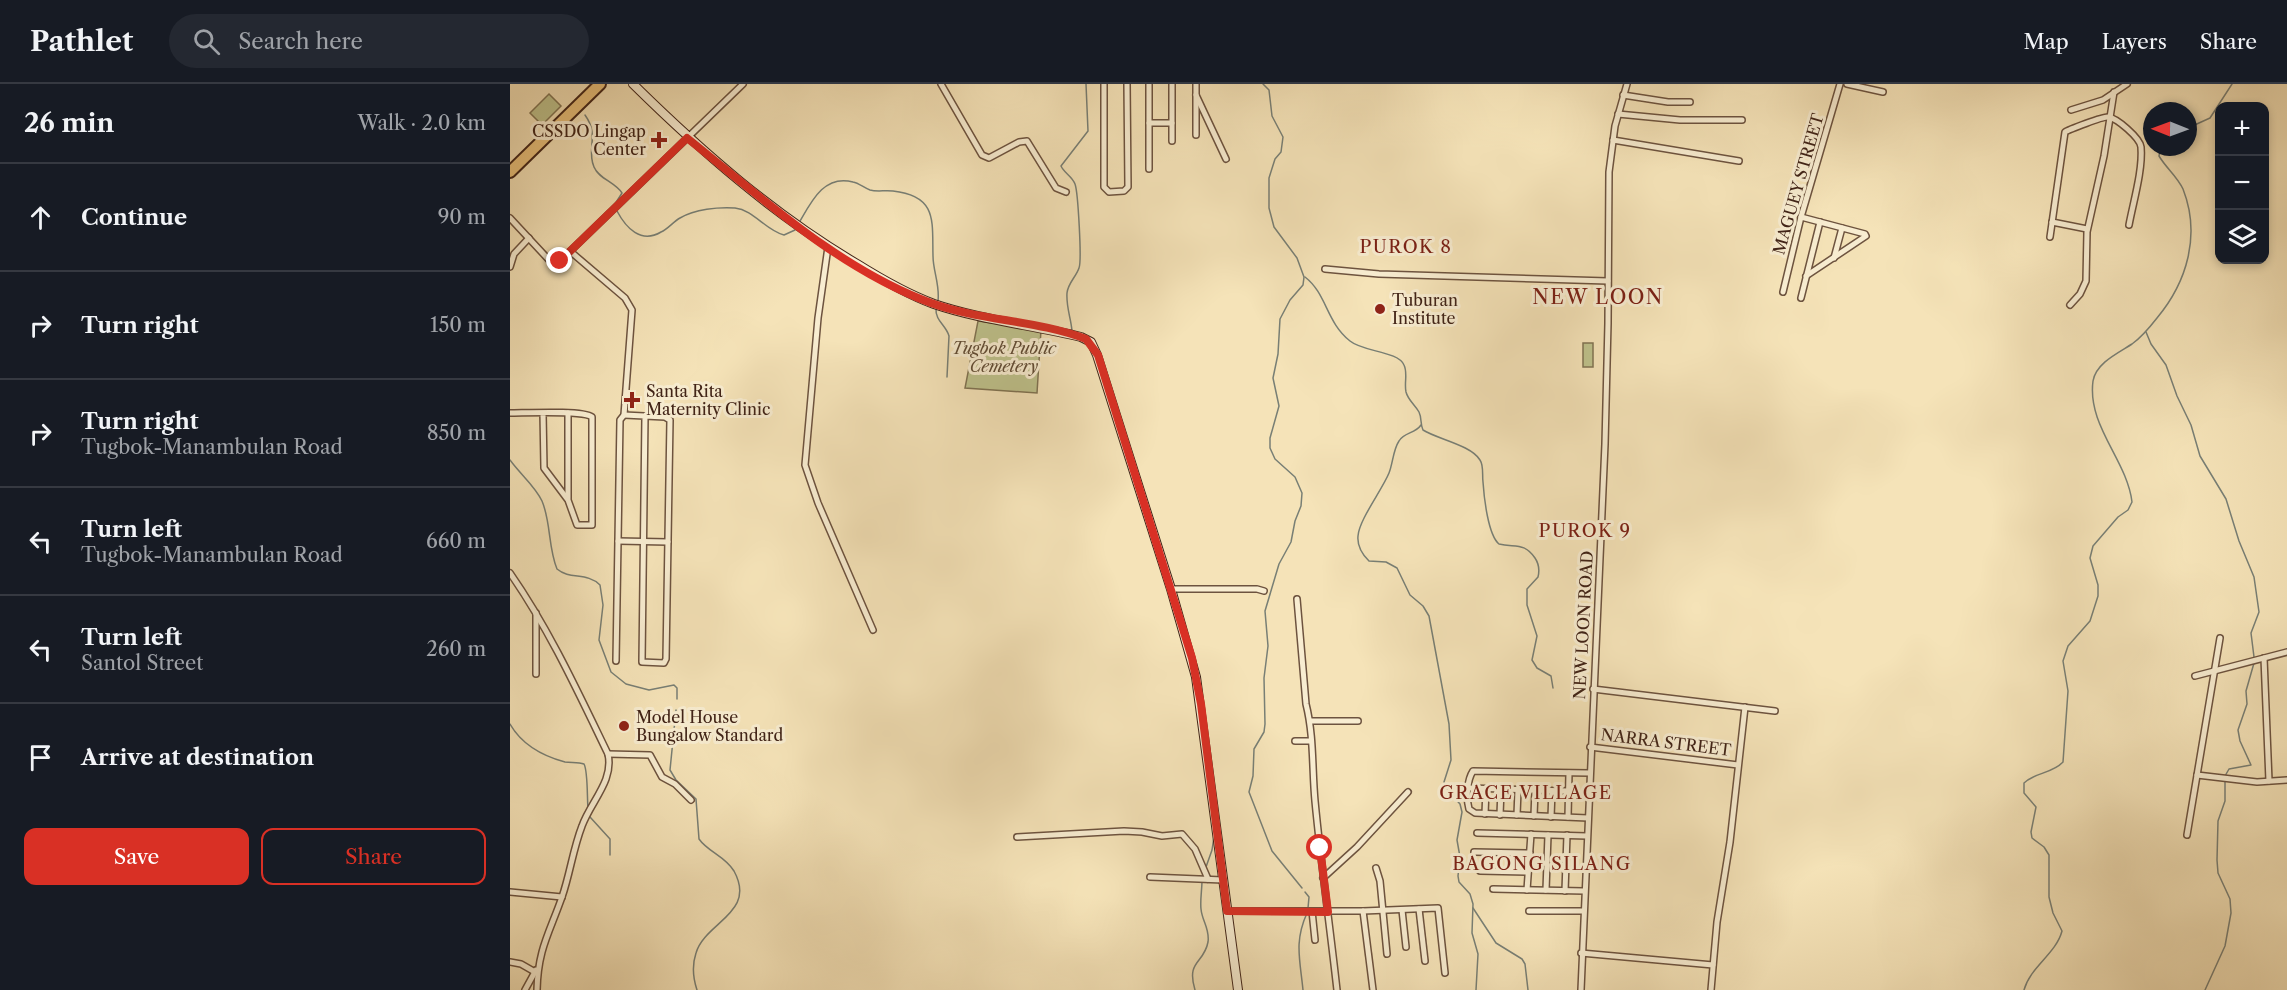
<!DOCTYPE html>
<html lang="en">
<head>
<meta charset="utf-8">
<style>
	body { margin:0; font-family:"Libre Caslon Text",serif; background:#242831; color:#f1f3f6 }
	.controls { position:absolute; right:18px; top:18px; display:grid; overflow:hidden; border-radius:12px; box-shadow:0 3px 9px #0003 }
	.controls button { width:54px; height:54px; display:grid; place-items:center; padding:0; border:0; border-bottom:2px solid #363941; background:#171b24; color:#f1f3f6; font:30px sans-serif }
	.compass { position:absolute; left:1633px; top:18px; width:54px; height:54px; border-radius:50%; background:#171b24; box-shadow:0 3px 9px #0003; rotate:271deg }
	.stop { position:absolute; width:18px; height:18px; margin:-14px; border:4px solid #d93025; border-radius:50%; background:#fff }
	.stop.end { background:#d93025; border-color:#fff; box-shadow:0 2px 6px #0008 }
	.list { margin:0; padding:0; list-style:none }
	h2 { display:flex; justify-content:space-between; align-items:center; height:78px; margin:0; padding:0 24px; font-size:26px }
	h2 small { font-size:20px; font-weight:400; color:#9ea1a6 }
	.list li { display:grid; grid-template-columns:39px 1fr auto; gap:18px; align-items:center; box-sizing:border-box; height:108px; padding:0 24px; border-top:2px solid #363941 }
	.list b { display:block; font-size:22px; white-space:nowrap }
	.list p { margin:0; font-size:20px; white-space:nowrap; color:#9ea1a6 }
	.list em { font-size:20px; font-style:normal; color:#9ea1a6 }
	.actions { display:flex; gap:12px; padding:18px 24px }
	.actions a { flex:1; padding:14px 0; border:2px solid #d93025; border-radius:12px; text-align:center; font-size:21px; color:#d93025 }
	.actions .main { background:#d93025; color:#fff }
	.icon { flex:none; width:33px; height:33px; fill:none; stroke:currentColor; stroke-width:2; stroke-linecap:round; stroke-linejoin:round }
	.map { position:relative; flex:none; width:1777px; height:906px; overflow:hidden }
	header { display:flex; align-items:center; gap:36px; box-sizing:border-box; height:84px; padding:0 30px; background:#171b24; border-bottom:2px solid #363941 }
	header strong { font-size:28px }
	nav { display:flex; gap:33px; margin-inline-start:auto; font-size:21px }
	.search { width:420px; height:54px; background:#242831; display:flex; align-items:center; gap:15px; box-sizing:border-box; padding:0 21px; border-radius:33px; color:#9ea1a6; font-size:22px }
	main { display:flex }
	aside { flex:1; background:#171b24 }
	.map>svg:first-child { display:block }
</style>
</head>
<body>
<header>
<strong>Pathlet</strong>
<div class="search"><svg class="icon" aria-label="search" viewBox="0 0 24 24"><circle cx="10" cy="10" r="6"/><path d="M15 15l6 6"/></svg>Search here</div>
<nav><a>Map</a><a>Layers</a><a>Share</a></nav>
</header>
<main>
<aside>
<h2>26 min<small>Walk · 2.0 km</small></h2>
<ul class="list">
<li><svg class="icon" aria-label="ahead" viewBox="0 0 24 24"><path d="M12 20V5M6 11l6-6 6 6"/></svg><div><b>Continue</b></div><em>90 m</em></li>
<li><svg class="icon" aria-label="right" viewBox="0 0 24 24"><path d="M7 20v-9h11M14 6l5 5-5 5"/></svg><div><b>Turn right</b></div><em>150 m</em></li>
<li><svg class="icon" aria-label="right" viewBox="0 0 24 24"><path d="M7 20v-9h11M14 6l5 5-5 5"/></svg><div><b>Turn right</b><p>Tugbok-Manambulan Road</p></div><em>850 m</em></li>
<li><svg class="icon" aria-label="left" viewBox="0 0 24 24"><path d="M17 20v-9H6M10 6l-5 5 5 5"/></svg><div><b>Turn left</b><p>Tugbok-Manambulan Road</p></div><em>660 m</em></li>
<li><svg class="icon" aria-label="left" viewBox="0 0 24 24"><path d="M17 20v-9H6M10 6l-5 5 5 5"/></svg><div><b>Turn left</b><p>Santol Street</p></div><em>260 m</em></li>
<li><svg class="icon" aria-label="arrive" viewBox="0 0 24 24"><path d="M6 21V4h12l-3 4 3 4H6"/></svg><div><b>Arrive at destination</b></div></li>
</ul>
<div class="actions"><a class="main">Save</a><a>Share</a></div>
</aside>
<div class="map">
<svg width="1777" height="906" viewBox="0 0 1777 906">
	<rect width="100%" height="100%" fill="#f5e3b8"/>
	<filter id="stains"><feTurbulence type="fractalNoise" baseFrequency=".00333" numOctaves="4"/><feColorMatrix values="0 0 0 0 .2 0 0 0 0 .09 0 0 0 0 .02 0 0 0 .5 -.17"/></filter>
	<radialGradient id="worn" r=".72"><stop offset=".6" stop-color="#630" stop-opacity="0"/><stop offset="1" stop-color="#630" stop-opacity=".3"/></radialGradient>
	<g fill="#bfc38d" stroke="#807352" stroke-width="1.5">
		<path d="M39,10L51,22L32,41L20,29Z"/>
		<path d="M468,237L531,246L527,309L455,304Z"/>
		<rect x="1073" y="259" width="10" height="24"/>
	</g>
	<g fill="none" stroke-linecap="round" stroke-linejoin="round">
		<g stroke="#787f75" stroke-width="1.5">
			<path d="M753,0L759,6L762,32L773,53L771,68L765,75L759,94V124L764,143L787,174L794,193L793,201L780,216L770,235L768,270L763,294L769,322L760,354V364L765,375L785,393L792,409L791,422L785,437L781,458L769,480L755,527L758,562L754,594L755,640L754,648L744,665L743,692L739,708L762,767L792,804"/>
			<path d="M75,31C90,52 76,65 84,83C89,95 105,98 112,109L105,120"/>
			<path d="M1678,44L1700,34L1722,0"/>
			<path d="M107,127C116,144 131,160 151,148C158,145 163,138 170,134C185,125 208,123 225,124C244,126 255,146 274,151L285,146"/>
			<path d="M289,139C301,118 314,90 343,98C349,99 354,104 360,106C367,108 375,106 383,107C428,112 422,138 423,172C423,187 430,201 428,217"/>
			<path d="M795,193C817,210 816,238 840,257C853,268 888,267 894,281C898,289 894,299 896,308C898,316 905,321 909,328C912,334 910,340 913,346C927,355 961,361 970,376C974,382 972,391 973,398C974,413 978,451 989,460C1005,464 1014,458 1025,474C1029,480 1030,485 1028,493L1017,505V521L1027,552L1022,576L1027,584L1041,592L1043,604"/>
			<path d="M426,224C425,237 436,241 439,252L437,293"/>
			<path d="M562,247C561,234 556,223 557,209C558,199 566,193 569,184C572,177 568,108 565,100C562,92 554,89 551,82L578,47L576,0"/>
			<path d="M1636,248L1641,260L1656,281L1667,312L1681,341L1690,372L1716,415L1729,457L1744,493L1749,528L1741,549L1744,573"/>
			<path d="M911,341C905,350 894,348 889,357C883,366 883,379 879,389C872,406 849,436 848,452C847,462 852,470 859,477L876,478L887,484L900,511L913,522L919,532L939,640L941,676L934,698L938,707L950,720L952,728L947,756L950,773L948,792L949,798L960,810L963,820L962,849L968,870L966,906"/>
			<path d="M0,376C10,390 25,402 32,417C41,438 38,463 47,485C60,496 77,488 90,501L93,521L89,556L101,588L116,600L139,606L164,601L167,604V615"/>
			<path d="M166,626L160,686L166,696L186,715L189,755C198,768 215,772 224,787C247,829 195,838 186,869C182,881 183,894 187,906"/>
			<path d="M0,640C12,661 33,672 55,678C61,679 68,678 74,680C78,687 77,714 78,725"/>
			<path d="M1715,692L1719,685L1741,681L1730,657L1728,646L1737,620L1736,607L1744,579"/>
			<path d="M80,733L100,755V771"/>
			<path d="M696,783L702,766L704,753"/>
			<path d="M795,808L799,813L798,824"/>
			<path d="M963,824L986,859L1012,875L1015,880L1018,906"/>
			<path d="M685,906C676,876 694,880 698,858C700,845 692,837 691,825C690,816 692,806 692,796"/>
			<path d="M793,906C790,875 784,858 797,829"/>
			<path d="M1514,906C1520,883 1546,870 1552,847L1543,829L1539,813V771L1534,763L1522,754L1521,748L1526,723L1514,709V699C1525,688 1542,690 1553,678L1558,607L1553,577L1558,562L1580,537L1588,512V501L1580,474L1583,462L1608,433L1618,426L1622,418C1617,376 1577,342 1583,297C1586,279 1608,269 1622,260C1632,253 1640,243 1647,234C1677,198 1691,151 1673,105C1667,92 1656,84 1649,72L1651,63"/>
			<path d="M1695,906L1715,862L1721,829L1720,815L1708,789L1707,776L1708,737L1715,717V697"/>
		</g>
		<g stroke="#6d533f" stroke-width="8">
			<g id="street">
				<path d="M431,0L472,71L479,74L509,58L517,57L546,104L556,108"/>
				<path d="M594,0V103L599,108L614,107L618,103L617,0"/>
				<path d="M639,0V85"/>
				<path d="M662,0V57"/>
				<path d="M686,0V51"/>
				<path d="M1337,0L1373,8"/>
				<path d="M686,11L716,75"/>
				<path d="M1113,11L1158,18H1180"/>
				<path d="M1561,26L1593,16L1617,0"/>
				<path d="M1108,30L1170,36H1232"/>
				<path d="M639,39H662"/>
				<path d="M1103,56L1229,77"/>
				<path d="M1291,133L1355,150L1356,152L1296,192"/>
				<path d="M0,134L39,176L44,179L50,177L233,0"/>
				<path d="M1542,138L1577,145"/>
				<path d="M1540,153L1555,48C1558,46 1594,32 1598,33C1607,34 1630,54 1631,63C1633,86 1623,119 1619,141"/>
				<path d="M318,163L308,234L295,381L308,419L363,546"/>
				<path d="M61,168L115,214L122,226L114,331L110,336L106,577"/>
				<path d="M1324,174L1332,144"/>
				<path d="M0,183L4,170L19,154"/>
				<path d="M815,185L869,190L1098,197"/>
				<path d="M1273,208L1291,133L1330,0"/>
				<path d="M1291,214L1310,138"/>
				<path d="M1560,221L1570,210L1576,197L1577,148L1594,72L1604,8"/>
				<path d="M0,329C15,329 73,326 82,333V441H67L58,416L34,384L33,329"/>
				<path d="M114,331L155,333L160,336L156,575L154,579L132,578L135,332"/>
				<path d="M58,414V329"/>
				<path d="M108,457L158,458"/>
				<path d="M0,489C39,545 68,608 98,670C104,697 81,717 72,742C63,765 60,790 52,813C39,850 28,865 27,906"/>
				<path d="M661,505H747L754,507"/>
				<path d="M787,515L796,620C804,652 802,685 805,717C811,780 820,843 827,906"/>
				<path d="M26,529V590"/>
				<path d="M1754,574L1759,697"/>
				<path d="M1685,592L1777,568"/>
				<path d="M1083,605L1265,627"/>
				<path d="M800,637H848"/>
				<path d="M785,657H801"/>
				<path d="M1080,663L1228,681"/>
				<path d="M98,670L140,671L152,693L165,700L181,716"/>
				<path d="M1687,691L1747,698L1777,696"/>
				<path d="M959,704L1058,707"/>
				<path d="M975,730L976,705"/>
				<path d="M990,731L991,705"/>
				<path d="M1007,731L1008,706"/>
				<path d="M1024,732L1025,706"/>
				<path d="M1041,733L1042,707"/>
				<path d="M1058,733L1059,689"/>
				<path d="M1078,734L965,729L959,725C956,714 957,696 963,687L1079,689"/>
				<path d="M967,749L1077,752"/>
				<path d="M1677,751L1710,554"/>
				<path d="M507,753L614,747L632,748L652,752L672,750L685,765L698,795"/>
				<path d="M964,768L1020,769"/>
				<path d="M866,784L870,797L877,870"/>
				<path d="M970,787L1018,788"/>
				<path d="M640,793L713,796"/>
				<path d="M813,794L847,763L898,708"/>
				<path d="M983,805L1074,807"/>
				<path d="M1017,806L1021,750"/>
				<path d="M1036,806L1038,751"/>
				<path d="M1055,807L1057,751"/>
				<path d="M0,808L52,813"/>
				<path d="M909,825L915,877"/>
				<path d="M892,826L896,863"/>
				<path d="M717,827H853L928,824L935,889"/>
				<path d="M802,827L805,856"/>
				<path d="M853,827L863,906"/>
				<path d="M1019,827H1073"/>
				<path d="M1071,869L1203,881"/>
				<path d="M0,878L11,880L25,888"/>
				<path d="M15,906L26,886"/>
				<path d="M1071,906L1095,360L1098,239L1099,88L1105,42L1117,0"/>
				<path d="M1201,906L1207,838L1220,758L1235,623"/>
			</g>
		</g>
		<g stroke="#402317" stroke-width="10">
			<path id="secondary" d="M123,0C191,67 264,131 347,180C371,195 397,210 424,220C471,236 522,241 571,253L581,258L587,271L661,505L686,593L728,906"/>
		</g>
		<g stroke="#402317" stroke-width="14">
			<path id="highway" d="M0,88L90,0"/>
		</g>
		<use href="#street" stroke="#f8edd1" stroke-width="5"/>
		<use href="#secondary" stroke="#f8edd1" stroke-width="8"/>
		<use href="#highway" stroke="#eac27c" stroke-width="10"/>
	</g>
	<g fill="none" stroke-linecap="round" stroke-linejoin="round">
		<path stroke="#d93025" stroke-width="8" d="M50,177L177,54C252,114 329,185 421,219C471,237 527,236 576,255L588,271L682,574L691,620L717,827L818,828L810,764"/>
	</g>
	<g fill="#8f2418" stroke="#f8edd1" stroke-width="2">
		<path d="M146 47h6v6h6v6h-6v6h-6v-6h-6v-6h6z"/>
		<circle cx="870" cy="225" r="6"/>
		<path d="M119 307h6v6h6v6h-6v6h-6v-6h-6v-6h6z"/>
		<circle cx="114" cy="642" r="6"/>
	</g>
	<g text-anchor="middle" stroke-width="6" stroke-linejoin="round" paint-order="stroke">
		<g font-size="16" fill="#402317" stroke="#f8edd1" text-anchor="start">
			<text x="136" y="53" text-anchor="end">CSSDO Lingap<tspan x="136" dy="18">Center</tspan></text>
			<text x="882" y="222">Tuburan<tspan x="882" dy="18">Institute</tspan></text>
			<text x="136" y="313">Santa Rita<tspan x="136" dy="18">Maternity Clinic</tspan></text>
			<text x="126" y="639">Model House<tspan x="126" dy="18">Bungalow Standard</tspan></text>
		</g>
		<g font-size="16" fill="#402317" stroke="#f8edd1">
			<text transform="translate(1288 100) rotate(-74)" y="6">MAGUEY STREET</text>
			<text transform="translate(1073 541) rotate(-87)" y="6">NEW LOON ROAD</text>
			<text transform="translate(1156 658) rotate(7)" y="6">NARRA STREET</text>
		</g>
		<g font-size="16" font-style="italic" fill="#604b34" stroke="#f8edd1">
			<text x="494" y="270">Tugbok Public<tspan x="494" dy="18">Cemetery</tspan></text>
		</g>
		<g font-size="18" letter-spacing="1.5" fill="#7a1f14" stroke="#f8edd1">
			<text x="896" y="169">PUROK 8</text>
			<text x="1075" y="453">PUROK 9</text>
			<text x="1016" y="715">GRACE VILLAGE</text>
			<text x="1032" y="786">BAGONG SILANG</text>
		</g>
		<g font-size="20" letter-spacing="1.5" fill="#7a1f14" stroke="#f8edd1">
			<text x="1088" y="220">NEW LOON</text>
		</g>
	</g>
	<rect width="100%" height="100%" filter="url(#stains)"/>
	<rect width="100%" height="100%" fill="url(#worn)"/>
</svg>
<div class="controls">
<button>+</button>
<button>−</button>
<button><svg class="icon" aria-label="layers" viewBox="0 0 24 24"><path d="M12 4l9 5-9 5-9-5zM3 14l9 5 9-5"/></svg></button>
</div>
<svg class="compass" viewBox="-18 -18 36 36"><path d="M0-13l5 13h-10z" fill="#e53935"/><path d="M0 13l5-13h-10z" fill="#9ea1a6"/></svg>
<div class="stop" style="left:810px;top:764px"></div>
<div class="stop end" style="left:50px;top:177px"></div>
</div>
</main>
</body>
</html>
